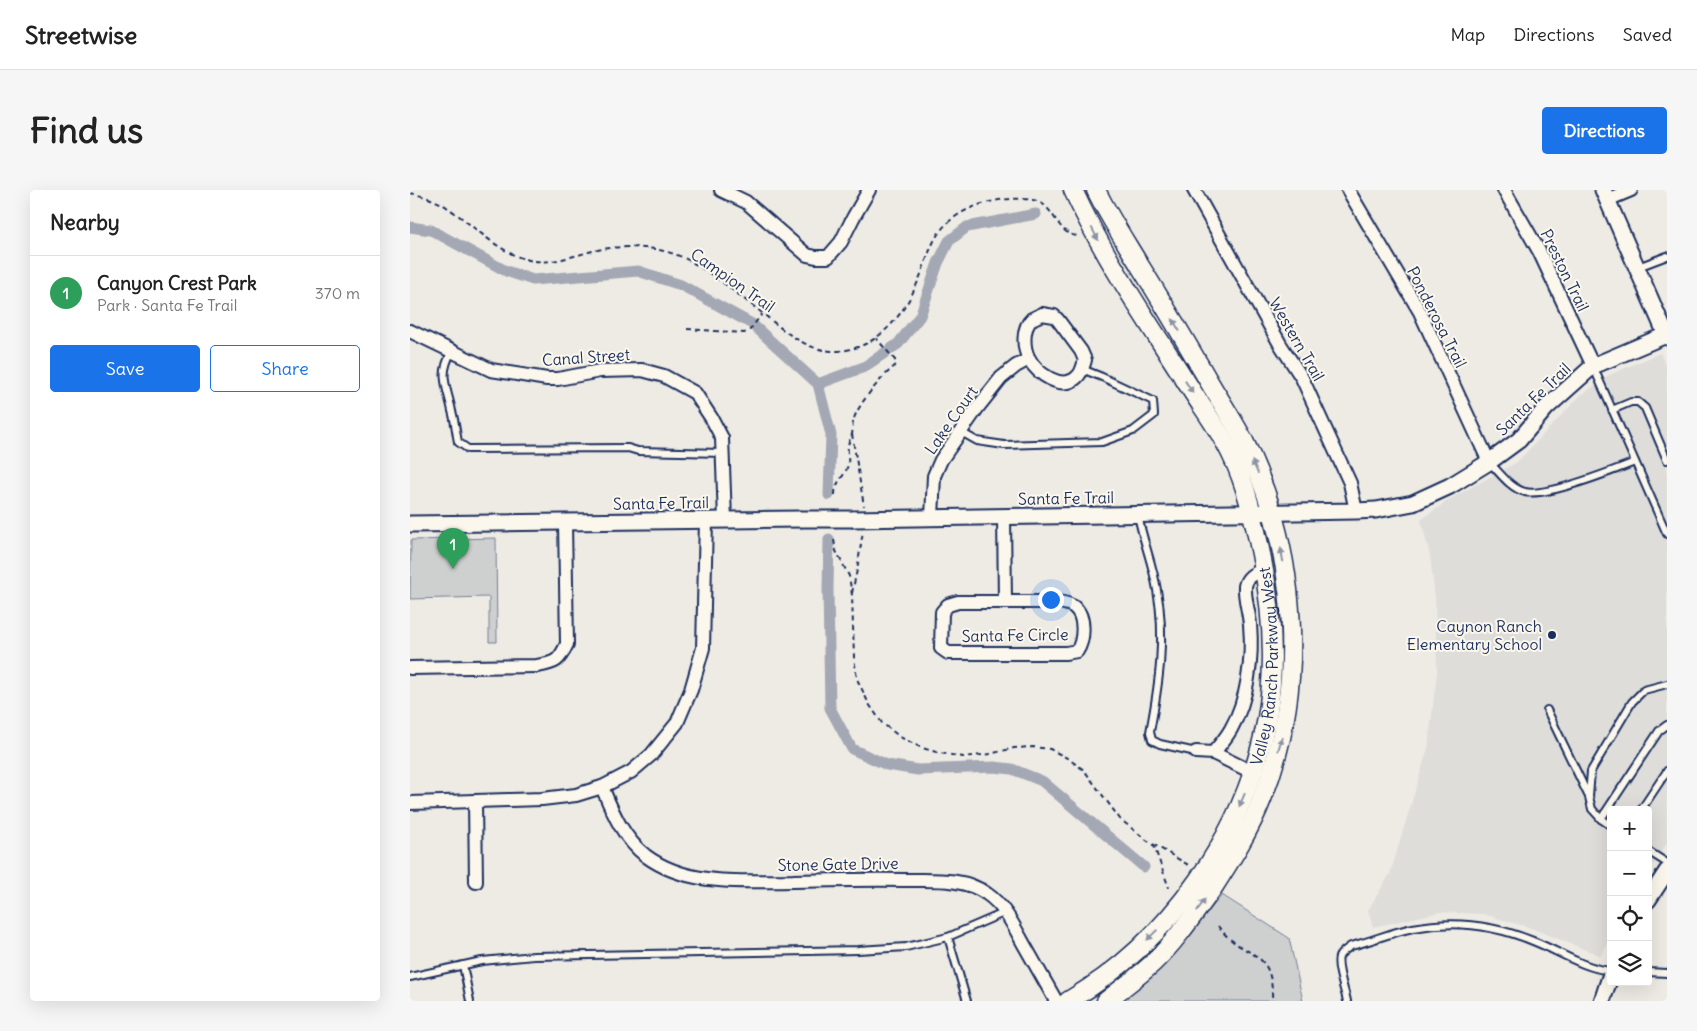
<!DOCTYPE html>
<html lang="en">
<head>
<meta charset="utf-8">
<style>
	body { margin:0; font-family:Delius,sans-serif; background:#f6f6f6; color:#222 }
	.controls { position:absolute; right:15px; bottom:15px; display:grid; overflow:hidden; border-radius:5px; box-shadow:0 5px 20px #0002 }
	.controls button { width:45px; height:45px; display:grid; place-items:center; padding:0; border:0; border-bottom:1px solid #e0e0e0; background:#fff; color:#222; font:25px sans-serif }
	.you { position:absolute; left:640px; top:409px; width:18px; height:18px; margin:-12px; border:4px solid #fff; border-radius:50%; background:#1a73e8; box-shadow:0 0 0 8px #1a73e833 }
	.badge { display:grid; place-items:center; width:32px; height:32px; border-radius:50%; background:#1a73e8; color:#fff; font-size:16px; font-weight:700 }
	.pin { position:absolute; translate:-50% -41px; filter:drop-shadow(0 1px 2px #0008) }
	.pin::after { content:''; position:absolute; top:26px; width:18px; height:15px; background:inherit; clip-path:polygon(0 0,100% 0,50% 100%) }
	.list { margin:0; padding:0; list-style:none }
	h2 { display:flex; justify-content:space-between; align-items:center; height:65px; margin:0; padding:0 20px; font-size:21px }
	h2 small { font-size:16px; font-weight:400; color:#767676 }
	.list li { display:grid; grid-template-columns:32px 1fr auto; gap:15px; align-items:center; box-sizing:border-box; height:75px; padding:0 20px; border-top:1px solid #e0e0e0 }
	.list b { display:block; font-size:19px; white-space:nowrap }
	.list p { margin:0; font-size:16px; white-space:nowrap; color:#767676 }
	.list em { font-size:16px; font-style:normal; color:#767676 }
	.actions { display:flex; gap:10px; padding:15px 20px }
	.actions a { flex:1; padding:11px 0; border:1px solid #1a73e8; border-radius:5px; text-align:center; font-size:18px; color:#1a73e8 }
	.actions .main { background:#1a73e8; color:#fff }
	.icon { flex:none; width:28px; height:28px; fill:none; stroke:currentColor; stroke-width:2; stroke-linecap:round; stroke-linejoin:round }
	.map { position:relative; flex:none; width:1257px; height:811px; overflow:hidden; border-radius:5px }
	header { display:flex; align-items:center; gap:30px; box-sizing:border-box; height:70px; padding:0 25px; background:#fff; border-bottom:1px solid #e0e0e0 }
	header strong { font-size:24px }
	nav { display:flex; gap:28px; margin-inline-start:auto; font-size:18px }
	.intro { display:flex; align-items:center; justify-content:space-between; box-sizing:border-box; height:120px; padding:0 30px }
	h1 { margin:0; font-size:35px }
	.button { padding:12px 22px; border-radius:5px; background:#1a73e8; color:#fff; font-size:18px; font-weight:700 }
	main { display:flex; gap:30px; padding:0 30px }
	aside { flex:1; background:#fff; border-radius:5px; box-shadow:0 5px 20px #0002 }
	.map>svg:first-child { display:block }
</style>
</head>
<body>
<header>
<strong>Streetwise</strong>
<nav><a>Map</a><a>Directions</a><a>Saved</a></nav>
</header>
<div class="intro"><h1>Find us</h1><a class="button">Directions</a></div>
<main>
<aside>
<h2>Nearby<small></small></h2>
<ul class="list">
<li><span class="badge" style="background:#2e9e5b">1</span><div><b>Canyon Crest Park</b><p>Park · Santa Fe Trail</p></div><em>370 m</em></li>
</ul>
<div class="actions"><a class="main">Save</a><a>Share</a></div>
</aside>
<div class="map">
<svg width="1257" height="811" viewBox="0 0 1257 811">
	<rect width="100%" height="100%" fill="#eeebe4"/>
	<filter id="ink" filterUnits="userSpaceOnUse"><feTurbulence type="fractalNoise" baseFrequency=".02" numOctaves="2"/><feDisplacementMap in="SourceGraphic" scale="10" xChannelSelector="R" yChannelSelector="G"/><feConvolveMatrix kernelMatrix="1 2 1 2 8 2 1 2 1" color-interpolation-filters="sRGB"/></filter>
	<g filter="url(#ink)">
		<path fill="#deddda" d="M1250,163L1257,179V653L1238,682V620H1201V747L1191,766L1121,738L1073,724L1030,722L963,737L958,720L980,684L1018,558L1027,482L1025,408L1020,366L1011,330L1040,309L1107,272L1170,206L1199,185Z"/>
		<g fill="#cecfcf" stroke="#747f96">
			<path d="M86,348L87,452H79V407L0,409L1,350Z"/>
			<path d="M812,705L879,748L893,811H711C751,782 781,743 812,705Z"/>
		</g>
		<g fill="none" stroke-linecap="round" stroke-linejoin="round">
			<g stroke="#a3a8b4" stroke-width="11">
				<path d="M0,37L21,40L96,81L123,90L228,81L271,95L342,134L408,194L421,245L419,305"/>
				<path d="M408,194L454,177L488,154L510,126L528,73L539,51L557,37L626,24"/>
				<path d="M419,349L418,399L420,518L442,559L477,575L508,580L584,577L602,579L632,591L734,677"/>
			</g>
			<g stroke="#1b2f5e" stroke-width="10">
				<g id="service">
					<path d="M1228,77L1257,66"/>
					<path d="M42,161C28,186 37,196 42,221C45,231 46,242 48,252L58,259L218,258L228,261L312,263"/>
					<path d="M1183,176L1257,344"/>
					<path d="M1202,220L1221,212H1228L1235,218L1257,270"/>
					<path d="M551,242L567,251L594,255L692,252L723,241L744,225L743,211L692,187L672,179"/>
					<path d="M1080,273C1090,283 1100,298 1115,302C1137,307 1202,281 1225,272"/>
					<path d="M728,325C733,351 743,375 747,400C756,448 749,494 740,542L742,550L750,554L786,562"/>
					<path d="M1137,520L1178,605"/>
					<path d="M1231,620L1257,581"/>
					<path d="M1191,629L1249,541L1257,535"/>
					<path d="M1201,636L1191,629L1182,619L1179,607L1181,581L1222,512L1234,500L1257,494"/>
					<path d="M1238,661L1257,673"/>
					<path d="M538,747L557,811"/>
					<path d="M53,775L60,811"/>
					<path d="M1238,782L1257,783"/>
					<path d="M0,787L72,771L124,766L448,760L496,757L538,747L596,722"/>
					<path d="M937,811C935,801 926,776 929,767C931,762 937,759 941,756C962,751 982,742 1003,738C1044,730 1084,735 1123,751C1149,761 1172,778 1201,781"/>
				</g>
			</g>
			<g stroke="#1b2f5e" stroke-width="16">
				<g id="minor">
					<path d="M311,0L336,12L397,65L406,67H418L431,52L443,28L459,0"/>
					<path d="M784,0L870,154L892,188L940,293L946,321"/>
					<path d="M938,0L1010,122L1079,272"/>
					<path d="M1094,0L1129,61L1183,176"/>
					<path d="M1197,10L1221,0"/>
					<path d="M632,124L644,126L648,130L671,161L675,170C673,176 672,183 667,187C652,202 627,183 619,169C613,158 612,138 622,129C625,127 629,126 632,124Z"/>
					<path d="M0,141L81,180L137,189H148L190,181L232,180L254,186L285,203L302,229L312,248L315,330"/>
					<path d="M594,326L595,412"/>
					<path d="M522,327L524,286L531,270L568,217L591,188L606,176L619,169"/>
					<path d="M548,412H649C654,413 660,414 664,417C676,426 674,450 667,461L656,463H538L531,458L532,422L538,415Z"/>
					<path d="M0,478L127,476C146,473 149,471 157,454L155,332"/>
					<path d="M786,562L803,563L842,582"/>
					<path d="M803,563C810,555 816,548 821,539C838,509 843,468 840,434C839,422 834,408 835,396C837,386 846,383 854,379"/>
					<path d="M192,597C203,623 213,648 236,666C278,697 334,691 383,691C422,690 461,689 500,690C526,690 555,688 577,704C596,717 605,739 616,758C626,776 636,793 646,811"/>
					<path d="M65,611L66,692"/>
					<path d="M0,613L132,609L166,605L192,597L221,582L241,565L267,533L281,500L293,458L296,330"/>
				</g>
			</g>
			<g stroke="#1b2f5e" stroke-width="19">
				<g id="tertiary">
					<path d="M1193,0L1257,147"/>
					<path d="M443,329L946,321L966,320L1003,313L1040,296L1079,272L1109,250L1136,218L1183,176L1256,145"/>
					<path d="M0,334L390,329"/>
					<path d="M1238,710L1257,681"/>
					<path d="M1192,811L1201,784"/>
				</g>
			</g>
			<g stroke="#1b2f5e" stroke-width="21">
				<g id="secondary">
					<path d="M686,0C699,27 715,51 730,76C752,111 773,147 794,183C807,206 822,228 834,251C888,361 898,494 852,609C840,640 821,670 803,698C784,724 766,751 743,773C728,787 711,799 696,811"/>
					<path id="s1" d="M658,811C759,753 836,643 857,528C866,474 862,418 851,364C844,331 837,297 822,266C811,242 794,220 780,198C739,133 695,70 663,0"/>
				</g>
			</g>
			<g stroke="#1b2f5e" stroke-width="2" stroke-dasharray="5 4" stroke-linecap="butt">
				<path d="M0,3C13,6 27,10 38,18C62,34 90,64 119,70C141,75 162,66 183,61C210,54 253,56 278,70C304,84 327,104 351,122C371,138 393,159 421,161C465,163 494,126 509,89C516,73 520,54 531,40C550,15 593,5 623,10C641,13 645,35 658,43C661,45 666,46 670,46"/>
				<path d="M277,139L334,143L339,141L352,124"/>
				<path d="M442,244L454,316"/>
				<path d="M425,305C425,290 436,287 438,274C439,268 437,261 438,255C439,251 441,248 442,244C443,240 442,236 443,232C446,216 473,185 486,175L485,170L466,148"/>
				<path d="M424,350L426,361L439,386L442,405L444,467L447,489L459,514L472,533L490,547L512,558L530,563L553,567L580,564L604,558L623,557L640,559L657,568L674,580L710,629L744,656L759,698"/>
				<path d="M442,403L447,380L453,341"/>
				<path d="M743,654L780,676"/>
				<path d="M808,736C833,771 864,754 862,811"/>
			</g>
			<use href="#service" stroke="#fbf7ec" stroke-width="6"/>
			<use href="#minor" stroke="#fbf7ec" stroke-width="12"/>
			<use href="#tertiary" stroke="#fbf7ec" stroke-width="15"/>
			<use href="#secondary" stroke="#fbf7ec" stroke-width="18"/>
			<g stroke="#1b2f5e" stroke-width="19" stroke-linecap="butt">
				<path id="tertiary-bridge" d="M390,329H443"/>
			</g>
			<use href="#tertiary-bridge" stroke="#fbf7ec" stroke-width="15"/>
		</g>
		<defs><path id="oneway-solid" d="M-6-.8H1V-3.2L6.5 0L1 3.2V.8H-6Z" transform="scale(1.25)"/></defs>
		<g fill="#8b93a5">
			<use href="#oneway-solid" transform="translate(685 44) rotate(62)"/>
			<use href="#oneway-solid" transform="translate(766 135) rotate(-121)"/>
			<use href="#oneway-solid" transform="translate(779 197) rotate(58)"/>
			<use href="#oneway-solid" transform="translate(845 277) rotate(-115)"/>
			<use href="#oneway-solid" transform="translate(872 365) rotate(-100)"/>
			<use href="#oneway-solid" transform="translate(870 554) rotate(-75)"/>
			<use href="#oneway-solid" transform="translate(832 610) rotate(113)"/>
			<use href="#oneway-solid" transform="translate(791 715) rotate(-56)"/>
			<use href="#oneway-solid" transform="translate(742 745) rotate(135)"/>
		</g>
	</g>
	<circle fill="#1b2f5e" stroke="#fbf7ec" stroke-width="2" cx="1142" cy="445" r="5"/>
	<g text-anchor="middle" stroke-width="4" stroke-linejoin="round" paint-order="stroke">
		<g font-size="16" fill="#1b2f5e" stroke="#fbf7ec">
			<text transform="translate(1155 80) rotate(64)" y="6">Preston Trail</text>
			<text transform="translate(323 90) rotate(35)" y="6">Campion Trail</text>
			<text transform="translate(1027 127) rotate(63)" y="6">Ponderosa Trail</text>
			<text transform="translate(887 149) rotate(60)" y="6">Western Trail</text>
			<text transform="translate(176 167) rotate(-4)" y="6">Canal Street</text>
			<text transform="translate(1123 209) rotate(-44)" y="6">Santa Fe Trail</text>
			<text transform="translate(541 230) rotate(-55)" y="6">Lake Court</text>
			<text transform="translate(656 308) rotate(-1)" y="6">Santa Fe Trail</text>
			<text transform="translate(251 313) rotate(-1)" y="6">Santa Fe Trail</text>
			<text transform="translate(605 445) rotate(-1)" y="6">Santa Fe Circle</text>
			<text dy="6" stroke="none"><textPath href="#s1" startOffset="408">Valley Ranch Parkway West</textPath></text>
			<text transform="translate(428 674) rotate(-1)" y="6">Stone Gate Drive</text>
		</g>
		<g font-size="16" fill="#1b2f5e" stroke="#fbf7ec" text-anchor="end">
			<text x="1132" y="442">Caynon Ranch<tspan x="1132" dy="18">Elementary School</tspan></text>
		</g>
	</g>
</svg>
<div class="controls">
<button>+</button>
<button>−</button>
<button><svg class="icon" aria-label="locate" viewBox="0 0 24 24"><circle cx="12" cy="12" r="6"/><path d="M12 2v4M12 18v4M2 12h4M18 12h4"/></svg></button>
<button><svg class="icon" aria-label="layers" viewBox="0 0 24 24"><path d="M12 4l9 5-9 5-9-5zM3 14l9 5 9-5"/></svg></button>
</div>
<div class="you"></div>
<div class="pin badge" style="left:43px;top:379px;background:#2e9e5b">1</div>
</div>
</main>
</body>
</html>
